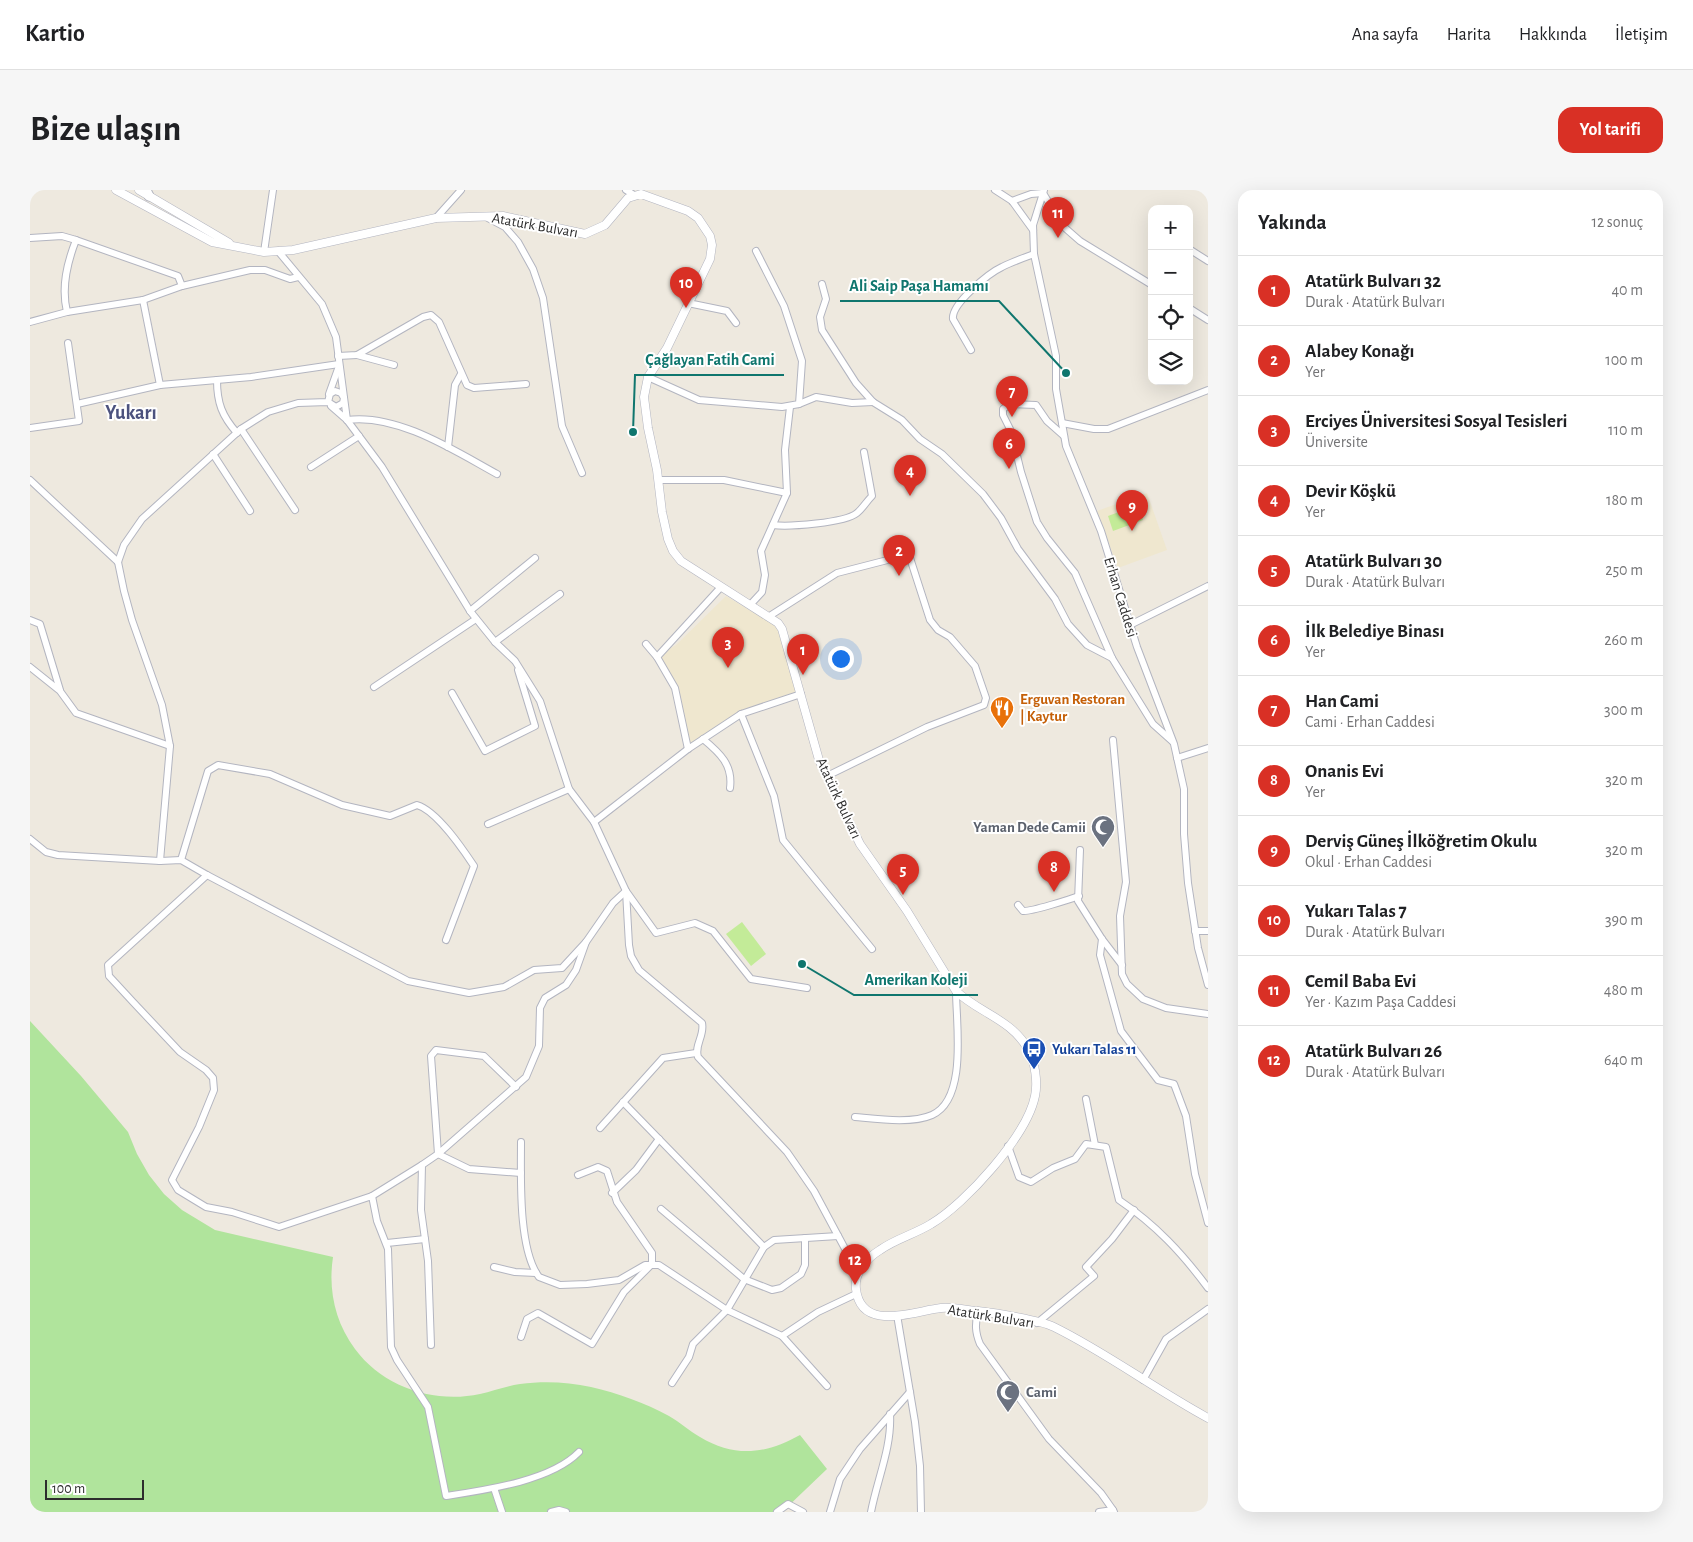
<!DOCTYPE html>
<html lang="tr">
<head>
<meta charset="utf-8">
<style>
	body { margin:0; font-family:"Alegreya Sans",sans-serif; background:#f6f6f6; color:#202124 }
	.controls { position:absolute; right:15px; top:15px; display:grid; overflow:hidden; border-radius:10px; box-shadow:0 5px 20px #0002 }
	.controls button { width:45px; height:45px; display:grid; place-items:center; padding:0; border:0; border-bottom:1px solid #e0e0e0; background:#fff; color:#202124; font:25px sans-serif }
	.scale { position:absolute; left:15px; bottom:12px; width:99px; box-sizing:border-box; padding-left:5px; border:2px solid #2d2d2d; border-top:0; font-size:14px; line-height:18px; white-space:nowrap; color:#2d2d2d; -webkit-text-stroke:4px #fff; paint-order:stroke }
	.you { position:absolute; left:810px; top:468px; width:18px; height:18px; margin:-12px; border:4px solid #fff; border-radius:50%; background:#1a73e8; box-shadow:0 0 0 8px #1a73e833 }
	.badge { display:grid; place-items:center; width:32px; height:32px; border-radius:50%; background:#d93025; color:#fff; font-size:16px; font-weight:700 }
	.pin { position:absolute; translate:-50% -41px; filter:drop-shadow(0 1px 2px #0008) }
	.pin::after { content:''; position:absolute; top:26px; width:18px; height:15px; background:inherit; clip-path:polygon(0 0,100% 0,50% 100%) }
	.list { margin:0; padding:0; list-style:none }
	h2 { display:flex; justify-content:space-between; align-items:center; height:65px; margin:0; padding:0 20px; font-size:21px }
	h2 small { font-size:16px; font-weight:400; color:#757577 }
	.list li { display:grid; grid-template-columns:32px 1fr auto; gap:15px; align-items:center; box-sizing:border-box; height:70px; padding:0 20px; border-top:1px solid #e0e0e0 }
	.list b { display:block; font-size:19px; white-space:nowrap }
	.list p { margin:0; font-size:16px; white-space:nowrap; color:#757577 }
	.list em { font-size:16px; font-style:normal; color:#757577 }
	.icon { flex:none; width:28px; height:28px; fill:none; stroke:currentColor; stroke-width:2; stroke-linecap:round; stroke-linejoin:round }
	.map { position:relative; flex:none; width:1178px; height:1322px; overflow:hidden; border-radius:15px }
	header { display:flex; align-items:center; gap:30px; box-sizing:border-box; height:70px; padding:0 25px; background:#fff; border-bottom:1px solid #e0e0e0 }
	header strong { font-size:24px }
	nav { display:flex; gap:28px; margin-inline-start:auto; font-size:18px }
	.intro { display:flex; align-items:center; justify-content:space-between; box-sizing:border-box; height:120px; padding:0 30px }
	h1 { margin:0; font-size:35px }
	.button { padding:12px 22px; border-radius:15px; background:#d93025; color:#fff; font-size:18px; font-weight:700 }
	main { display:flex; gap:30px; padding:0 30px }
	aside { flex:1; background:#fff; border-radius:15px; box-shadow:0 5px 20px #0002 }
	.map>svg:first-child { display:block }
</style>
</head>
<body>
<header>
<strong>Kartio</strong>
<nav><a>Ana sayfa</a><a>Harita</a><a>Hakkında</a><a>İletişim</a></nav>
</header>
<div class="intro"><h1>Bize ulaşın</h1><a class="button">Yol tarifi</a></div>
<main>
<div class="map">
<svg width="1178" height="1322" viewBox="0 0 1178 1322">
	<rect width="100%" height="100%" fill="#eee9df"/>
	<g fill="#efe7cf">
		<path d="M1117,303L1137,360L1088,378L1067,321Z"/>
		<path d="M696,406L752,440L767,503L710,522L660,556L652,516L628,466L646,455Z"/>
	</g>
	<path fill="#b0e49c" d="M0,831L51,886L98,942L107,964L119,985L134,1004L152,1020L185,1040L303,1067C298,1100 305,1132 325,1159C353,1197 404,1214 450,1204C463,1201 476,1196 490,1194C514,1191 538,1192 561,1197C588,1203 615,1213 639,1226C650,1232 659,1241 670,1247C705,1268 736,1264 770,1245L797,1279L752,1322H0Z"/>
	<g fill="#c3eb98">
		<path d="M1108,315L1113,330L1083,341L1078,326Z"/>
		<path d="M712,732L736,764L721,776L696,744Z"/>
	</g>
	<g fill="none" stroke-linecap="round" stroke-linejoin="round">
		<g stroke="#b3b5c0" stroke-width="8">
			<g id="minor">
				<path d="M596,0L604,5"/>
				<path d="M965,0L982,11L1003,40"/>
				<path d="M1014,0L1003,35L1004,64L1026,166V199L1036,256L1071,341L1107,457L1144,554L1154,599V644L1158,693L1168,758L1178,795"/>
				<path d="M982,11L1001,4L1013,3L1034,37L1050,51L1122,95"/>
				<path d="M456,27L475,37L488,52L503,79L513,108L532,236L552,283"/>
				<path d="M406,28L431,0"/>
				<path d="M0,48L32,46L46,50L148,86L152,96"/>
				<path d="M1159,59L1178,71"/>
				<path d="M248,61L292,114L306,147L317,230"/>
				<path d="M234,62L243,0"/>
				<path d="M792,94L796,109L790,127L792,140L826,193L843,212L872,230L890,249L912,264L953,304L971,328L988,359L1025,409L1038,434L1057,455L1082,468"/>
				<path d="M113,110L130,195"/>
				<path d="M658,113L697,121L706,133"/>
				<path d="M1159,118L1178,130"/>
				<path d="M37,122C31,97 37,73 46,50"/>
				<path d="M0,132L37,122L113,110L152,96L220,80H235L260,89L268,87"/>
				<path d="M941,160L923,129C921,114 959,83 972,77C982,72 993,68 1004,64"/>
				<path d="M327,165L364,175"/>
				<path d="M308,166L327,165L393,127L401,125L409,132L437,195L444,198L496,194"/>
				<path d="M618,187L669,210L752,217L769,214L772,171L754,116L726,61"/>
				<path d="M187,190C187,213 192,226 207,243"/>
				<path d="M299,204L309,176"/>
				<path d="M47,214L130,195L221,187L309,174"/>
				<path d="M769,214L786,207L822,213L843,212"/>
				<path d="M301,216L317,230L352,277L440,421L465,452L485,471L510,511L539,599L564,632L596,701L599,755L601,766L609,780L672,833C675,845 664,855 668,867L757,962L784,1001L828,1083"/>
				<path d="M317,230C367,223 425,261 467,284"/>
				<path d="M1032,233L1064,239H1078L1178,200"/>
				<path d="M0,238L49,231L38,153"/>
				<path d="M211,239L265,320"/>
				<path d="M1034,246L1017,231L1006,215L980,214L973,219V225L981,241L991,282L1007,332L1017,348L1045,383L1082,468L1123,534L1142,551"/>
				<path d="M418,257L425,195L431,184"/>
				<path d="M183,264L220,321"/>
				<path d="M281,277L329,246"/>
				<path d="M0,290L88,372"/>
				<path d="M629,290H694L757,303"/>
				<path d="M743,335C758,337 815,333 827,323C833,318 836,312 842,306L834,262"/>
				<path d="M720,415L732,402L735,385L731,361L757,303L755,260L760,217"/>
				<path d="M440,421L505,368"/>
				<path d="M738,427L807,383L873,366L880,368L900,430L908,440L920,447L945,476L956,508L954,515L897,537L797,586"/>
				<path d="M0,430L10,434L30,500"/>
				<path d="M1100,435L1178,396"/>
				<path d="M465,452L530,404"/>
				<path d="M616,454L627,467L691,397"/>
				<path d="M627,467L645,498L658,559"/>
				<path d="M0,477L30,501L46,523L140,556"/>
				<path d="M344,497L446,429"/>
				<path d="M422,503L455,561L505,536L488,480"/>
				<path d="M711,524L744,606L753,650L842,759"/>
				<path d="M673,549C690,563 703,575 700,598"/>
				<path d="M1083,550L1096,692L1090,726L1092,784L1097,794L1113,809L1136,818L1178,824"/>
				<path d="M1147,568L1178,558"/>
				<path d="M564,632L658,559L711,524L771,504"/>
				<path d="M458,634L539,599"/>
				<path d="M0,649L16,662L28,665L130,671L151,670L177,685"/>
				<path d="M1050,660L1048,711L1072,749L1092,775"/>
				<path d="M151,670L178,581L188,575L240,584L312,615L360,626L387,615C407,621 432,658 444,676L416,750"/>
				<path d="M130,671L140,556L132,515L102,430L94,401L88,372L94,355L112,329L211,239L238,222L268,213L298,212L306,217L313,213L314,208L311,203L305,201L300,204L298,212"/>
				<path d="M988,715L993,721C1000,722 1041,709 1049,706"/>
				<path d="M1165,741H1178"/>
				<path d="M1072,749L1070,765L1091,841L1128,890L1144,894L1156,926L1165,984L1178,1033"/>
				<path d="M486,897L454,866L406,860L401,866L408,964L439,979L491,983"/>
				<path d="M1056,909L1065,955"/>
				<path d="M593,912L734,1057"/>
				<path d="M825,927C847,929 882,934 902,925C938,909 926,833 926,801"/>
				<path d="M570,938L633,868L666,863"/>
				<path d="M491,952C491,987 488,1059 509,1087L530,1095L557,1094L589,1090L615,1075H629L697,1120L752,1146L797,1196"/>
				<path d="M978,956L989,987L1001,992L1023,978L1045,969L1056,954L1076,957L1089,1010C1126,1035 1152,1063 1178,1098"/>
				<path d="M582,1003L606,980L629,949"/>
				<path d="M342,1006L392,975"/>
				<path d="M631,1019L714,1089L742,1100L751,1098L771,1084L775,1075V1048"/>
				<path d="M357,1053L395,1049"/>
				<path d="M464,1077L485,1082L506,1083"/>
				<path d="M948,1121C945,1134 945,1142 950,1154L1019,1249L1071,1303L1083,1320"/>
				<path d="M867,1125L885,1232L890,1276L891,1322"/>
				<path d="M1007,1133L1064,1086L1056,1077L1082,1049L1104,1020"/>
				<path d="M752,1146L788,1122L826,1104"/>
				<path d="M491,1147L497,1129L508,1123L562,1154L594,1102L622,1074V1063L587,1012L577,981L568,977L548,985"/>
				<path d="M401,1155L398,1071L391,1020L392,975L408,964L496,887L509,856L510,818L515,808L536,795L546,780L556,752L583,713L596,701L626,743L665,733L683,741L721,789L777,798"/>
				<path d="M1113,1190L1136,1149L1178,1119"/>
				<path d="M642,1193L659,1167L663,1154L697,1120L734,1057L744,1050L808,1046"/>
				<path d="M549,1262C521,1291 455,1300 416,1306L398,1217L367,1170L361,1157L358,1059L347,1031L342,1006L249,1037L202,1022L176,1017L148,1000L142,990L169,937L184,900L183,888L176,880L150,862L103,812L79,786L78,775L177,685L378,791L439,803L474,797L504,780L532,778L556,752"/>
				<path d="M464,1298L472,1322"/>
				<path d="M521,1322L529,1320L536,1322"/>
				<path d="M747,1322L758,1314L773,1322"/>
				<path d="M800,1322L810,1289L830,1259L880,1202"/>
				<path d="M841,1322C847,1290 862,1257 860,1224"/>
				<path d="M1069,1322L1083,1320L1084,1322"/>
			</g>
		</g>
		<g stroke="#b3b5c0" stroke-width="9">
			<g id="tertiary">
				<path d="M86,0L182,52L234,62L263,60L406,28L473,26L555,44L575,35L598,8L611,4L658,21L668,28L680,46L682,55L680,69L637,158L618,187L614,207L618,238L627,280L632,322L638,349L643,361L651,371L748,433L752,439L789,570L830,654L877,721L926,801C949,823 981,829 998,859C1005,872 1008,892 1005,906C997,946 935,1014 901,1034C885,1044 865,1049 850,1060C837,1068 824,1082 826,1099C831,1143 884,1121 911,1118C923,1117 936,1120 948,1121C965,1123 1010,1130 1024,1137C1077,1163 1126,1200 1178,1228"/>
				<path d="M109,0L199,53"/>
			</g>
		</g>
		<g stroke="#b3b5c0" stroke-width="11">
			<path id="secondary" d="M116,0L119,6"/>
		</g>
		<use href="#minor" stroke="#fff" stroke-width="6"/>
		<use href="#tertiary" stroke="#fff" stroke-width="8"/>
		<use href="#secondary" stroke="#fff" stroke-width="9"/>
	</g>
	<defs>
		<g id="restaurant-pin" transform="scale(1.25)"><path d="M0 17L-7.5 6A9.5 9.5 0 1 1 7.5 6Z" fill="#e8710a" stroke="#fff"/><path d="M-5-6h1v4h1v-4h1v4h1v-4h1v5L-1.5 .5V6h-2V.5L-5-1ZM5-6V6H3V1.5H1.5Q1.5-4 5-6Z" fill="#fff"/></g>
		<g id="mosque-pin" transform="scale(1.25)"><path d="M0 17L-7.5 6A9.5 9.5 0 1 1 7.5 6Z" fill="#6b7280" stroke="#fff"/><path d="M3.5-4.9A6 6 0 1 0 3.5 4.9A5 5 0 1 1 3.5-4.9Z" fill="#fff"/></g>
		<g id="bus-pin" transform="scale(1.25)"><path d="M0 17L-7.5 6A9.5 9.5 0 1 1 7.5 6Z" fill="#1a4fb4" stroke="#fff"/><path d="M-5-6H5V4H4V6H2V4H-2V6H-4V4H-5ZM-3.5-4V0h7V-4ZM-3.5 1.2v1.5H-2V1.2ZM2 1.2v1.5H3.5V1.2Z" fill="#fff"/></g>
	</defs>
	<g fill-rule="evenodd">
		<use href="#restaurant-pin" x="972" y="518"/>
		<use href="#mosque-pin" x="1073" y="637"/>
		<use href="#bus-pin" x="1004" y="859"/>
		<use href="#mosque-pin" x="978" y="1202"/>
	</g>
	<g text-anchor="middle" stroke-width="4" stroke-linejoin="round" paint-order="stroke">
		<g font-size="15" fill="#2d2d2d" stroke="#fff">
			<text transform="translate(505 35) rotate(10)" y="5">Atatürk Bulvarı</text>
			<text transform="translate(1091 407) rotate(73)" y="5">Erhan Caddesi</text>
			<text transform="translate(809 608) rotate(65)" y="5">Atatürk Bulvarı</text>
			<text transform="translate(961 1126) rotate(9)" y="5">Atatürk Bulvarı</text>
		</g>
		<g font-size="15" font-weight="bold" fill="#c56008" stroke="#fff" text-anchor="start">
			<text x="990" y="514">Erguvan Restoran<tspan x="990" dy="17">| Kaytur</tspan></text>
		</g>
		<g font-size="15" font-weight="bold" fill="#5b616d" stroke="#fff" text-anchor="end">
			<text x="1056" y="642">Yaman Dede Camii</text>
			<text x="996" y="1207" text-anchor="start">Cami</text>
		</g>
		<g font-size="15" font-weight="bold" fill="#164399" stroke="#fff" text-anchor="start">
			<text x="1022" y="864">Yukarı Talas 11</text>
		</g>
		<g font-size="20" font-weight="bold" fill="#4c527e" stroke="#fff">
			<text x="101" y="229">Yukarı</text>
		</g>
	</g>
	<path fill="none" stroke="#0f766e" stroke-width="2" d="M1036 183L969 111H810M603 242L605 185H754M772 774L824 805H948"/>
	<g fill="#0f766e" stroke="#fff" stroke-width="2">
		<circle cx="1036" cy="183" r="5"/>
		<circle cx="603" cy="242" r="5"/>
		<circle cx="772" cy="774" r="5"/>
	</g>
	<g font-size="16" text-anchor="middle" font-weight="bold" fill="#0f766e" stroke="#fff" stroke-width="4" stroke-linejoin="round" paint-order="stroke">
		<text x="889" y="101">Ali Saip Paşa Hamamı</text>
		<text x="680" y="175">Çağlayan Fatih Cami</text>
		<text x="886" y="795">Amerikan Koleji</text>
	</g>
</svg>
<div class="controls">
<button>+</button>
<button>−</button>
<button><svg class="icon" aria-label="locate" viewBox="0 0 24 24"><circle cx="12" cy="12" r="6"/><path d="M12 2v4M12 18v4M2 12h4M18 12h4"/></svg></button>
<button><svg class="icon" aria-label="layers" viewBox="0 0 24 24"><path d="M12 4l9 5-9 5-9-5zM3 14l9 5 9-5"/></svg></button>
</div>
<div class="scale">100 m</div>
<div class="you"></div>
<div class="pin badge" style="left:773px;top:485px">1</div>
<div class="pin badge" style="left:869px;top:386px">2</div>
<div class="pin badge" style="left:698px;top:478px">3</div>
<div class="pin badge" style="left:880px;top:306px">4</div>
<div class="pin badge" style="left:873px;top:705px">5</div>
<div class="pin badge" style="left:979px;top:279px">6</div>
<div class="pin badge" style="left:982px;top:227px">7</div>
<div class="pin badge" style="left:1024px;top:702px">8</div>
<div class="pin badge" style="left:1102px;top:341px">9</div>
<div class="pin badge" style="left:656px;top:118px">10</div>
<div class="pin badge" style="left:1028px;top:48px">11</div>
<div class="pin badge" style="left:825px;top:1095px">12</div>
</div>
<aside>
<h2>Yakında<small>12 sonuç</small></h2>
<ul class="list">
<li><span class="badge">1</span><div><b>Atatürk Bulvarı 32</b><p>Durak · Atatürk Bulvarı</p></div><em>40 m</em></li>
<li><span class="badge">2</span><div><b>Alabey Konağı</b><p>Yer</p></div><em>100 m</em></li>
<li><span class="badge">3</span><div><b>Erciyes Üniversitesi Sosyal Tesisleri</b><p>Üniversite</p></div><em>110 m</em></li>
<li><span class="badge">4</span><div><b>Devir Köşkü</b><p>Yer</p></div><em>180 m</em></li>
<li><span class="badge">5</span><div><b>Atatürk Bulvarı 30</b><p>Durak · Atatürk Bulvarı</p></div><em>250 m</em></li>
<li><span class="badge">6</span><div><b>İlk Belediye Binası</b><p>Yer</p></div><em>260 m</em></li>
<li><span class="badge">7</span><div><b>Han Cami</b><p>Cami · Erhan Caddesi</p></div><em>300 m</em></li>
<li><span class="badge">8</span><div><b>Onanis Evi</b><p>Yer</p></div><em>320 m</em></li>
<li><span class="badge">9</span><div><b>Derviş Güneş İlköğretim Okulu</b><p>Okul · Erhan Caddesi</p></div><em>320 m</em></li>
<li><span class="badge">10</span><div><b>Yukarı Talas 7</b><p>Durak · Atatürk Bulvarı</p></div><em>390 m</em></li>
<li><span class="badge">11</span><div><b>Cemil Baba Evi</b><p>Yer · Kazım Paşa Caddesi</p></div><em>480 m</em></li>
<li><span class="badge">12</span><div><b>Atatürk Bulvarı 26</b><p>Durak · Atatürk Bulvarı</p></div><em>640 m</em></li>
</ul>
</aside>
</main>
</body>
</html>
